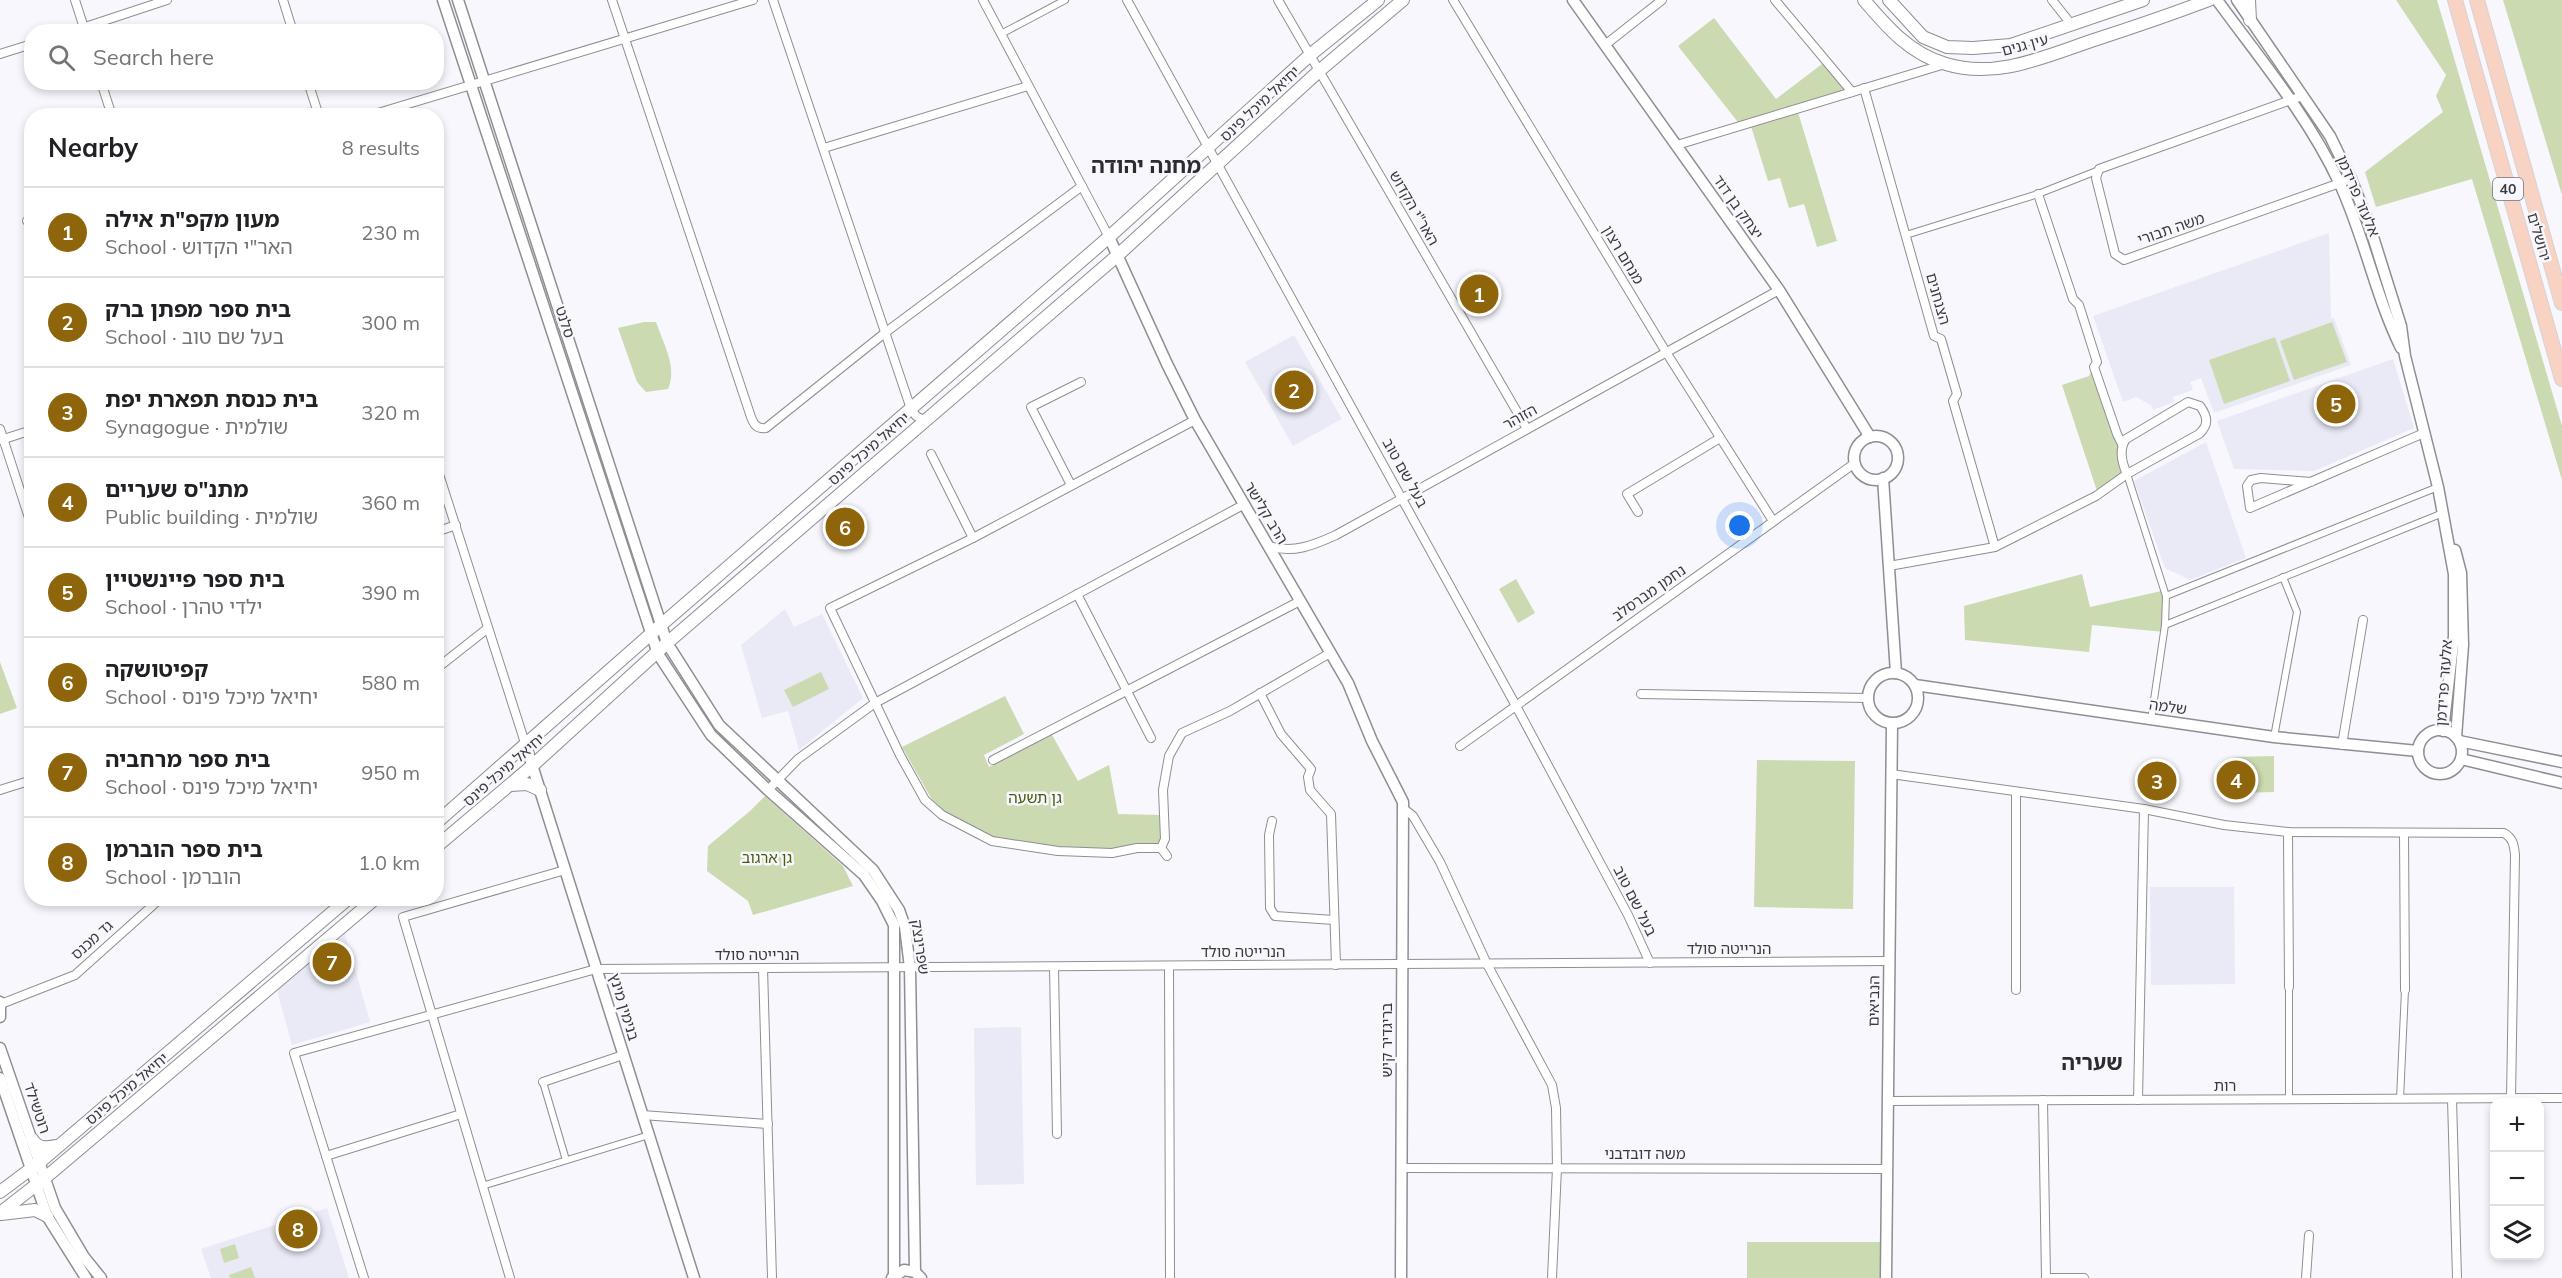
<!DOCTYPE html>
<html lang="en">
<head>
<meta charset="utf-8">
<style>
	body { margin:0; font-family:Mulish,"Noto Sans Hebrew",sans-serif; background:#f2f2f2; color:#202124 }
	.controls { position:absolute; right:18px; bottom:18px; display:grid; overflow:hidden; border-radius:12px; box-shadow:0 3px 9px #0003 }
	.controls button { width:54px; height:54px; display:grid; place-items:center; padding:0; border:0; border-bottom:2px solid #e0e0e0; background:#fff; color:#202124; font:30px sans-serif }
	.you { position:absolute; left:1740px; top:526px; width:21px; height:21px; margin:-15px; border:4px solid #fff; border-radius:50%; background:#1a73e8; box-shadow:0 0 0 9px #1a73e833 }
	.badge { display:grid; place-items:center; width:39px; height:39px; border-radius:50%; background:#8f650b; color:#fff; font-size:20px; font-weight:700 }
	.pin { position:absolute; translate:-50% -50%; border:3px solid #fff; box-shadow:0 2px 6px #0006 }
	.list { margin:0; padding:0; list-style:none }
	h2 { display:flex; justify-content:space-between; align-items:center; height:78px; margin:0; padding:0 24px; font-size:26px }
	h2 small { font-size:20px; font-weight:400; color:#757577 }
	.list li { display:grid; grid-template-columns:39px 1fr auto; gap:18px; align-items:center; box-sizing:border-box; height:90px; padding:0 24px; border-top:2px solid #e0e0e0 }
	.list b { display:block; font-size:22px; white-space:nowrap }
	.list p { margin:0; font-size:20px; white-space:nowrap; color:#757577 }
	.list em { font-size:20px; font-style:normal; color:#757577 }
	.icon { flex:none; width:33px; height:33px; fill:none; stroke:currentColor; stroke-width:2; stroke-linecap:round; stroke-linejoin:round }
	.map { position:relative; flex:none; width:2562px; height:1278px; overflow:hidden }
	.search { position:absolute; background:#fff; box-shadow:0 3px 9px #0003; left:24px; top:24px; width:420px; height:66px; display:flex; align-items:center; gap:15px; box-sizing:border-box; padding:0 21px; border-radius:24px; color:#757577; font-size:22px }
	.panel { position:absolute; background:#fff; box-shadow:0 3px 9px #0003; left:24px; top:108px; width:420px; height:798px; border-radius:24px }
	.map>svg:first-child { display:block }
</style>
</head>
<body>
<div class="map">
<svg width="2562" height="1278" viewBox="0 0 2562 1278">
	<rect width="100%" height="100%" fill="#f7f7fd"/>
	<g fill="#eaeaf7">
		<path d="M2329,233L2331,318H2334L2351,365L2214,413L2201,378L2190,382L2193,390L2173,397L2174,402L2153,410L2151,405L2136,397L2123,402L2093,316Z"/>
		<path d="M1294,335L1342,419L1293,446L1245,362Z"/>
		<path d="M2393,359L2414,428L2314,471L2234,469L2217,421Z"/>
		<path d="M2206,442L2246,558L2190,580L2165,568L2134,481Z"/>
		<path d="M785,609L794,627L822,614L863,698L799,750L788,711L762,718L741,645Z"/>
		<path d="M2150,887H2234L2235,984L2151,985Z"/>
		<path d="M345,934L370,1022L292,1045L277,990Z"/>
		<path d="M1021,1027L1024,1184L976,1185L974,1028Z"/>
		<path d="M327,1208L349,1278H211L201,1249Z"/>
	</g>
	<g fill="#cbdab1">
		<path d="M2396,0H2437L2562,426V480L2472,179L2376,207L2365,172L2443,112L2436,96L2446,75Z"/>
		<path d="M2503,0H2562V195Z"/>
		<path d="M1714,18L1776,99L1826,61L1852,92L1797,109L1837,241L1817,247L1804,204L1789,208L1780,178L1768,181L1750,123L1741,126L1678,46Z"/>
		<path d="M644,322H656C663,343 678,368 668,389L646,392L637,382L618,328Z"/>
		<path d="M2332,322L2347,362L2294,380L2280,341Z"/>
		<path d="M2275,337L2290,381L2224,404L2209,360Z"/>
		<path d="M2094,367L2117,434L2127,474L2098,494L2062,385L2089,376Z"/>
		<path d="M2082,574L2090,607L2166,590L2164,632L2092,625L2089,652L1965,640L1964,606Z"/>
		<path d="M1516,579L1535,613L1518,623L1499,589Z"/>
		<path d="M0,662L17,708L0,714Z"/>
		<path d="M821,672L829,689L793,707L784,690Z"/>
		<path d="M1005,696L1024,734L984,755L989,767L1052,735L1078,781L1109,765L1118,814L1159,815L1161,838L1159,843H1137L1113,849L1060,847L993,837L944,811L931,798L902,747Z"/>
		<path d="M2274,756V792L2235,793L2234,757Z"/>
		<path d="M1757,760L1855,761L1853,909L1754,907Z"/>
		<path d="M765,796L843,866L853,886L753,915L748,901L707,871L708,846L750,811Z"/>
		<rect x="1747" y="1242" width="139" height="36"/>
		<path d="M235,1244L239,1258L224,1263L220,1249Z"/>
		<path d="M251,1267L255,1278H230L229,1275Z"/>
	</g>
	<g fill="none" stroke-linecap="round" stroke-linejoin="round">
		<g stroke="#8e8e93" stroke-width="8">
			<g id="pedestrian">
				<path d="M1001,34L1065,0"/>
				<path d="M1906,235L2038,194L2099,170"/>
				<path d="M2127,474L2166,596L2165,625L2151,720"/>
				<path d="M2166,596L2438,487"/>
				<path d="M2165,625L2443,513"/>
				<path d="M2274,737L2297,612L2283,577"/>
				<path d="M2289,987V1099"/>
				<path d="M543,1082L566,1160"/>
				<path d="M2400,1099L2405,990"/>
				<path d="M482,1186L649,1135"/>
			</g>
		</g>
		<g stroke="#8e8e93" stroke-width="10">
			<g id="minor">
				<path d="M75,0L85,31"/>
				<path d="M283,0L293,32"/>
				<path d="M612,0L751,417C754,425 757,429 766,428L886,332L1082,186"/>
				<path d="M773,0L911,409L916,416L926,421"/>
				<path d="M983,0L1109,237"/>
				<path d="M1127,0L1515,704L1628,915L1650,963"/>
				<path d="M1278,0L1527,429"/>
				<path d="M1453,0L1666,352L1773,521"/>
				<path d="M1775,0L1852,92"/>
				<path d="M2052,0L2071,24"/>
				<path d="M70,32L167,0"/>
				<path d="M1605,45L1662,0"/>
				<path d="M0,54L32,44"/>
				<path d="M101,82L112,116"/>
				<path d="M308,82L319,116"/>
				<path d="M1864,88L1934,336L1941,339L1957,394L1953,401L1995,547"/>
				<path d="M2302,96L2099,169L2096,178L2115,254L2124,260L2351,179"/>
				<path d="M368,116L753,0"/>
				<path d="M1677,145L1945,64"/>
				<path d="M824,148L1028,86"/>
				<path d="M2038,194L2073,299L2079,305L2097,362L2094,367L2117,434L2122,444"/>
				<path d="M27,221L32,219"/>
				<path d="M2188,402L2200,406C2208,417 2209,425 2199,434L2127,474C2122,463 2118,450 2126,439Z"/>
				<path d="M0,429L32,527"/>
				<path d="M1,440L32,430"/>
				<path d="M931,454L973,538"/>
				<path d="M436,465L526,746"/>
				<path d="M2311,482L2261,478L2251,480L2247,486L2250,508L2424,433"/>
				<path d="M1071,485L1031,407L1081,382"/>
				<path d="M1638,512L1627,494L1720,438"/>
				<path d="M436,532L456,525"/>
				<path d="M1269,546C1293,554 1314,545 1336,535L1779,290"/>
				<path d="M1889,566L1995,547L2096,496L2127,474"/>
				<path d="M1077,594L1151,738"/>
				<path d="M436,669L488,628"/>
				<path d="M1260,693L1281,734L1311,769L1308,777L1310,790L1331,814L1336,965"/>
				<path d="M1641,694L1867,698"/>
				<path d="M2342,745L2363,620"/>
				<path d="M1460,746L1855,463"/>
				<path d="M993,760L1300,601"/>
				<path d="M1891,774L2144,809L2224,825L2288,832L2504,833C2513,838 2514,845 2515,855L2511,1099"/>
				<path d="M0,790L32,780"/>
				<path d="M768,790L798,759L875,703L1243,505"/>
				<path d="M1403,808L1413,816L1440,862L1487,964L1552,1085L1556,1108L1557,1168L1552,1278"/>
				<path d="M1272,821L1269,835L1270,908L1275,916L1334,920"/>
				<path d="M2288,832L2289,987"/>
				<path d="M2404,833L2405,990"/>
				<path d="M1161,848L1165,839L1163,790L1169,756L1182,733L1230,711L1330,653"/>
				<path d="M1167,856L1161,848H1137L1112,853L1058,851L992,841L942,815L925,800L900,755L830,608L973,538L1195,420"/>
				<path d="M1169,966L1170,1278"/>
				<path d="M1054,967L1057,1134"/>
				<path d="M763,968L772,1278"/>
				<path d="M2016,990V793"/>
				<path d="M1,1004L75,975L161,898"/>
				<path d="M543,1082L623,1055"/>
				<path d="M2452,1099L2457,1278"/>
				<path d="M2043,1100L2046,1278"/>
				<path d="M2138,1100L2144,809"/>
				<path d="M1888,1101L2562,1098"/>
				<path d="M642,1115L768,1124"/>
				<path d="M326,1156L461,1114"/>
				<path d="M1402,1168L1887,1169"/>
				<path d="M364,1278L294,1053L596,969L1889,961"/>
				<path d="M510,1278L403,917L565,870"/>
				<path d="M2046,1278H2084"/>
				<path d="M2306,1278L2309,1235"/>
			</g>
		</g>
		<g stroke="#8e8e93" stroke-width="13">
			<g id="tertiary">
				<path d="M443,0L658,654L711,735L768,790L864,875L882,901L894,925V1275"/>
				<path d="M458,0L667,643L719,725L873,870L899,910L905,927L910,968L915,1272"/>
				<path d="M1573,0L1779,290L1870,437"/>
				<path d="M2217,0C2260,59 2308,116 2339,182C2364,235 2375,295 2401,348"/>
				<path d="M2237,0L2330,136L2351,179L2369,224L2401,326L2405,356L2438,487L2454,574V636L2443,731"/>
				<path d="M1109,237L1167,364L1195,420L1348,683L1372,741L1403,802L1401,1278"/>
				<circle cx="1876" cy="458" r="22"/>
				<path d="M1883,478L1896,673"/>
				<path d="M2455,550L2461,573L2463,645L2456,737"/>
				<circle cx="1893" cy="698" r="25"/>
				<path d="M1915,685L2274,737L2418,751"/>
				<circle cx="2440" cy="752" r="22"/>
				<path d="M2459,741L2562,762"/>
				<path d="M526,746L694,1278"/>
				<path d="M2461,759L2562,783"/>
				<path d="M0,1002V1017"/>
				<path d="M0,1048L55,1208L84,1257L101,1278"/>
				<path d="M0,1078L47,1216L86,1278"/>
				<path d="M892,1278L904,1270L915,1272L921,1278"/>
				<path d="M1886,1278L1892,724"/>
			</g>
		</g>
		<g stroke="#8e8e93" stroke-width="14">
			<g id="secondary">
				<path d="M1864,0C1887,27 1910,54 1946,64C1997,80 2048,55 2097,39C2134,27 2172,14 2209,0"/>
				<path d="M1889,0L1923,37L1947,47L1973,48L2011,45L2143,0"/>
				<path d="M2249,0L2250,20"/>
				<path d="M510,785L527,784L540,790"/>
				<path d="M436,823L661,625L1109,237L1310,55L1378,0"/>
				<path d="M436,847L532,766L667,643L1118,255L1319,71L1403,0"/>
				<path d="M32,1139C38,1149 46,1148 57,1146"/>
				<path d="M0,1192L40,1162L349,898"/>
				<path d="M0,1213L45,1178L376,898"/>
				<path d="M1,1214L35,1210L47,1216"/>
			</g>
		</g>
		<g stroke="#d4d4d5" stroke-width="16">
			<g id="trunk">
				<path d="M2455,0L2562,379"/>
				<path d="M2477,0L2562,303"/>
			</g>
		</g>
		<use href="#pedestrian" stroke="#fff" stroke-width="6"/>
		<use href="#minor" stroke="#fff" stroke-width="8"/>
		<use href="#tertiary" stroke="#fff" stroke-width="10"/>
		<use href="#secondary" stroke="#fff" stroke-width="12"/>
		<use href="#trunk" stroke="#f8d2c2" stroke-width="14"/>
	</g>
	<g text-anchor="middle" stroke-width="5" stroke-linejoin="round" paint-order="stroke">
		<rect fill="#f7f7fd" stroke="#737377" stroke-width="1.5" x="2493" y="178" width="30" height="22" rx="4.5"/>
		<g font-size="14" font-weight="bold" fill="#3b3b3e">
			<text x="2508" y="194">40</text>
		</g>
		<g font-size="15" fill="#3b3b3e" stroke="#f7f7fd">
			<text transform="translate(2025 45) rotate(-15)" y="5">עין גנים</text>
			<text transform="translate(1260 104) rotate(-43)" y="5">יחיאל מיכל פינס</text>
			<text transform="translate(2358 196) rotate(67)" y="5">אלעזר פרידמן</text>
			<text transform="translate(1738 207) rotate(55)" y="5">יצחק בן דוד</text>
			<text transform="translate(1414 208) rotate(60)" y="5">האר"י הקדוש</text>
			<text transform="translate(2171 229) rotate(-19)" y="5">משה תבורי</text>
			<text transform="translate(2539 237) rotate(74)" y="5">ירושלים</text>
			<text transform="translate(1623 255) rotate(59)" y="5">מנחם רצון</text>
			<text transform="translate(1938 299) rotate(74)" y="5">הצנחנים</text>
			<text transform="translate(565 322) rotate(72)" y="5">סלנט</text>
			<text transform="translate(1520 417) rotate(-29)" y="5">הזוהר</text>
			<text transform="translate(869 449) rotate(-41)" y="5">יחיאל מיכל פינס</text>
			<text transform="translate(1405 473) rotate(61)" y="5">בעל שם טוב</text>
			<text transform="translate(1266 513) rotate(59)" y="5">הרב קלישר</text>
			<text transform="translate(1649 593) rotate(-35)" y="5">נחמן מברסלב</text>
			<text transform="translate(2444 683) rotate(-86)" y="5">אלעזר פרידמן</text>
			<text transform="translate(2168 707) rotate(8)" y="5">שלמה</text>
			<text transform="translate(504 770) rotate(-41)" y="5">יחיאל מיכל פינס</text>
			<text transform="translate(1635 901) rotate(63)" y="5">בעל שם טוב</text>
			<text transform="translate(92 940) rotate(-42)" y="5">גד מכנס</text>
			<text transform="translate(920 947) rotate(82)" y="5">שפרינצק</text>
			<text x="1729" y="954">הנרייטה סולד</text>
			<text x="1243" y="957">הנרייטה סולד</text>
			<text x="757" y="960">הנרייטה סולד</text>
			<text transform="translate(1874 1001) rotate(-89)" y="5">הנביאים</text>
			<text transform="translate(624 1007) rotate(73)" y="5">בנימין מינץ</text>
			<text transform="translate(1387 1040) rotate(-90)" y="5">בריגדיר קיש</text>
			<text x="2225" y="1091">רות</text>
			<text transform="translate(127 1089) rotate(-40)" y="5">יחיאל מיכל פינס</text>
			<text transform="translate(37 1108) rotate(71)" y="5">רוטשילד</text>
			<text x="1645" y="1159">משה דובדבני</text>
		</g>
		<g font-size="15" fill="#475b0b" stroke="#f7f7fd">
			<text x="1035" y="803">גן תשעה</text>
			<text x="767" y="863">גן ארגוב</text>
		</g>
		<g font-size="21" font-weight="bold" fill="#2c2c30" stroke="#f7f7fd">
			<text x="1146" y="173">מחנה יהודה</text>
			<text x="2092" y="1070">שעריה</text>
		</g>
	</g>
</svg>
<div class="controls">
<button>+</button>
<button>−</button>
<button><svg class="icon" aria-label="layers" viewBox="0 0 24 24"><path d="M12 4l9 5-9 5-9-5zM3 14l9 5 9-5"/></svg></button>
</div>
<div class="you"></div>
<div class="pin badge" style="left:1479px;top:294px">1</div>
<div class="pin badge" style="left:1294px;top:390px">2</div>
<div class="pin badge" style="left:2157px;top:781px">3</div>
<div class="pin badge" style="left:2236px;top:780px">4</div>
<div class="pin badge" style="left:2336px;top:404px">5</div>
<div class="pin badge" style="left:845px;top:527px">6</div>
<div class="pin badge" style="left:332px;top:962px">7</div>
<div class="pin badge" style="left:298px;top:1229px">8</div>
<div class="search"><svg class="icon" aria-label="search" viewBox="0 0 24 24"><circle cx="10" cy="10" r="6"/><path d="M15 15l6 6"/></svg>Search here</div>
<section class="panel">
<h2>Nearby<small>8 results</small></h2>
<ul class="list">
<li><span class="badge">1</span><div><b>מעון מקפ&quot;ת אילה</b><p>School · האר&quot;י הקדוש</p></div><em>230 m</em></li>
<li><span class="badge">2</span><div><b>בית ספר מפתן ברק</b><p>School · בעל שם טוב</p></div><em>300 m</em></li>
<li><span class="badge">3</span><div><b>בית כנסת תפארת יפת</b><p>Synagogue · שולמית</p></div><em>320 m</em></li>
<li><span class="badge">4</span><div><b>מתנ&quot;ס שעריים</b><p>Public building · שולמית</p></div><em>360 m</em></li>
<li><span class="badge">5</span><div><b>בית ספר פיינשטיין</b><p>School · ילדי טהרן</p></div><em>390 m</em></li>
<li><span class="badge">6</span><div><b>קפיטושקה</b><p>School · יחיאל מיכל פינס</p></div><em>580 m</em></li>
<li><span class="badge">7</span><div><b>בית ספר מרחביה</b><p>School · יחיאל מיכל פינס</p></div><em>950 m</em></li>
<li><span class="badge">8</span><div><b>בית ספר הוברמן</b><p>School · הוברמן</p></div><em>1.0 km</em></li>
</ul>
</section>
</div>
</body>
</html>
